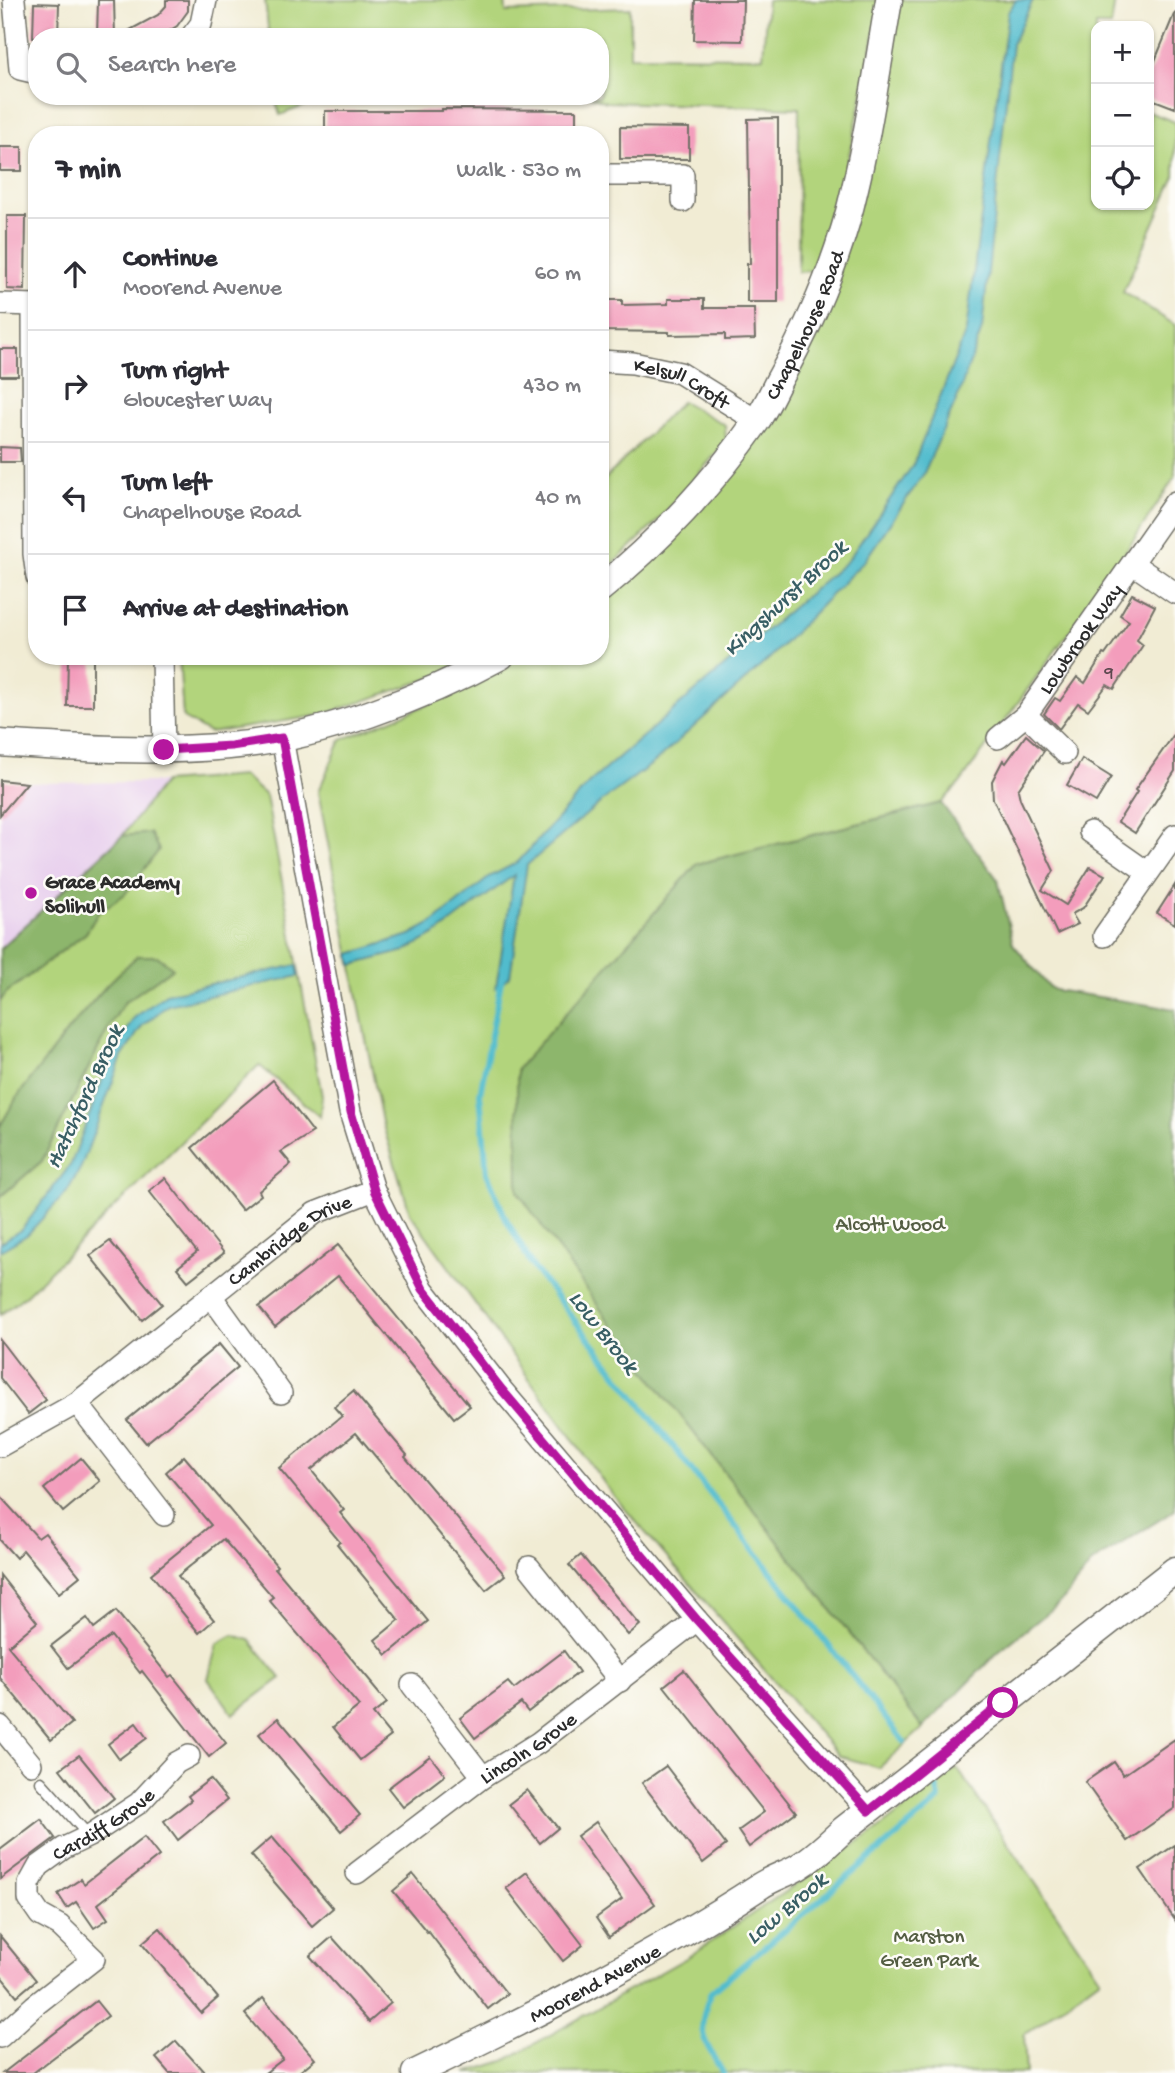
<!DOCTYPE html>
<html lang="en">
<head>
<meta charset="utf-8">
<style>
	body { margin:0; font-family:"Gochi Hand",sans-serif; background:#f2f2f3; color:#2b2b33 }
	.controls { position:absolute; right:21px; top:21px; display:grid; overflow:hidden; border-radius:14px; box-shadow:0 2px 5px #0004 }
	.controls button { width:63px; height:63px; display:grid; place-items:center; padding:0; border:0; border-bottom:2px solid #e1e1e2; background:#fff; color:#2b2b33; font:35px sans-serif }
	.stop { position:absolute; width:21px; height:21px; margin:-16px; border:5px solid #b5179e; border-radius:50%; background:#fff }
	.stop.end { background:#b5179e; border-color:#fff; box-shadow:0 2px 7px #0008 }
	.list { margin:0; padding:0; list-style:none }
	h2 { display:flex; justify-content:space-between; align-items:center; height:91px; margin:0; padding:0 28px; font-size:30px }
	h2 small { font-size:23px; font-weight:400; color:#7c7c81 }
	.list li { display:grid; grid-template-columns:46px 1fr auto; gap:21px; align-items:center; box-sizing:border-box; height:112px; padding:0 28px; border-top:2px solid #e1e1e2 }
	.list b { display:block; font-size:26px; white-space:nowrap }
	.list p { margin:0; font-size:23px; white-space:nowrap; color:#7c7c81 }
	.list em { font-size:23px; font-style:normal; color:#7c7c81 }
	.icon { flex:none; width:38px; height:38px; fill:none; stroke:currentColor; stroke-width:2; stroke-linecap:round; stroke-linejoin:round }
	.map { position:relative; flex:none; width:1175px; height:2073px; overflow:hidden }
	.search { position:absolute; background:#fff; box-shadow:0 2px 5px #0004; left:28px; top:28px; width:581px; height:77px; display:flex; align-items:center; gap:18px; box-sizing:border-box; padding:0 24px; border-radius:28px; color:#7c7c81; font-size:26px }
	.panel { position:absolute; background:#fff; box-shadow:0 2px 5px #0004; left:28px; top:126px; width:581px; height:539px; border-radius:28px }
	.map>svg:first-child { display:block }
</style>
</head>
<body>
<div class="map">
<svg width="1175" height="2073" viewBox="0 0 1175 2073">
	<rect width="100%" height="100%" fill="#fdfcf7"/>
	<filter id="ink" filterUnits="userSpaceOnUse"><feTurbulence type="fractalNoise" baseFrequency=".0143" numOctaves="2"/><feDisplacementMap in="SourceGraphic" scale="14" xChannelSelector="R" yChannelSelector="G"/><feConvolveMatrix kernelMatrix="1 2 1 2 8 2 1 2 1" color-interpolation-filters="sRGB"/></filter>
	<filter id="wash" filterUnits="userSpaceOnUse"><feTurbulence type="fractalNoise" baseFrequency=".00686" numOctaves="4" result="noise"/><feDisplacementMap in="SourceGraphic" scale="28" xChannelSelector="R" yChannelSelector="G"/><feGaussianBlur stdDeviation="1.57" result="paint"/><feColorMatrix in="noise" values="0 0 0 0 0 0 0 0 0 0 0 0 0 0 0 0 0 1.4 0 .05"/><feComposite in="paint" operator="in"/></filter>
	<g filter="url(#wash)">
		<rect width="100%" height="100%" fill="#f1ecd4"/>
		<path fill="#e9d2ee" d="M0,780L27,783L164,782L122,836L0,949Z"/>
		<g fill="#b2d47c" stroke="#6e8054" stroke-width="2">
			<path d="M265,0H505L506,12L630,8V56L763,57L767,0H881L862,98L823,270L798,272L799,108L606,102L590,96H600V37H269Z"/>
			<path d="M901,0H1115L1111,26H1096V205H1149V112L1175,122V176L1123,292L1175,325V477L1115,568L960,783L941,803L697,864L625,1344L923,1728L879,1768L839,1756L612,1494L410,1213L382,1122L318,792L341,740L456,693L517,656H600V601L688,522L831,301Z"/>
			<path d="M274,96H331L280,115Z"/>
			<path d="M682,401L725,425L726,442L657,522L600,576V484Z"/>
			<path d="M179,656H395L420,659L423,656H473L437,676L322,715L210,733L183,718Z"/>
			<path d="M243,776L266,796L322,1096L320,1117L259,1065L26,1295L0,1315V949L122,836L164,782Z"/>
			<path d="M233,1635L250,1640L281,1678L233,1714L208,1679L217,1644Z"/>
			<path d="M957,1768L1100,1978L1024,2035L1026,2073H466L504,2061L688,1957L877,1830Z"/>
		</g>
		<g fill="#8db66c" stroke="#5c704c" stroke-width="2">
			<path d="M941,803L998,880L1013,944L1049,987L1055,990L1175,1009V1510L1093,1562L1062,1601L996,1654L923,1728L625,1344L518,1192L517,1069L697,864Z"/>
			<path d="M150,833L159,850L125,894L98,913L86,933L6,993L0,1002V949L122,836Z"/>
			<path d="M137,956H157L173,968L125,1002L110,1025L42,1161L0,1197V1126L17,1097L69,1029L107,985Z"/>
		</g>
		<g fill="#51bccd" stroke="#3e747c" stroke-width="2">
			<path d="M1016,0H1033L1012,44L982,329L957,399L923,475L865,560L772,656L656,761L601,802L527,865L510,976L496,987L514,875L436,934L405,951L352,965L350,954L410,935L432,923L491,876L518,862L590,782L848,560L913,465L966,331L1008,12Z"/>
			<path d="M297,965L299,976L168,1005L142,1026L122,1057L81,1167L67,1192L27,1235L0,1251V1243L22,1229L71,1164L112,1054L134,1018L166,994Z"/>
		</g>
		<g fill="none" stroke-linecap="round" stroke-linejoin="round">
			<g stroke="#51bccd" stroke-width="6">
				<path d="M502,976L480,1094L487,1173L506,1219L533,1267L904,1742"/>
				<path d="M723,2073C702,2036 695,2034 711,1992L932,1806L939,1799L937,1788"/>
			</g>
		</g>
		<g id="blocks">
			<g fill="#f39dbc">
				<path d="M98,0H114L115,37H97Z"/>
				<path d="M166,0H188V11L177,26L159,37H117L158,15L166,6Z"/>
				<path d="M695,0H743L742,41L694,40Z"/>
				<path d="M34,3L59,4L58,37H33Z"/>
				<path d="M1175,12V108L1149,98V75Z"/>
				<path d="M442,109L576,110V132H431V135H325V111H442Z"/>
				<path d="M778,118V302H747V264H750L748,119Z"/>
				<path d="M620,127L689,128V159H620Z"/>
				<rect x="0" y="147" width="22" height="24"/>
				<path d="M7,216H26L25,290L7,289Z"/>
				<path d="M668,299H704V308H754L755,339L725,340V334L669,335V332L600,331V300H622V305L668,304Z"/>
				<rect x="0" y="349" width="18" height="27"/>
				<path d="M0,447L20,448L21,462H0Z"/>
				<path d="M1132,594L1155,606L1137,640L1143,645L1114,689L1107,685L1088,710L1078,703L1059,729L1044,714L1055,698L1060,701L1077,677L1085,683L1103,654L1105,655L1129,621L1120,615Z"/>
				<path d="M68,656H93V706H67Z"/>
				<path d="M1175,733V771L1135,833L1118,822L1137,792L1135,790Z"/>
				<path d="M1026,735L1044,751L1018,790L1020,799L1054,871L1042,890L1066,905L1090,867L1105,875L1083,908L1072,914L1078,924L1057,934L993,799L992,781L1003,760L1006,763Z"/>
				<path d="M1082,759L1111,777L1096,802L1067,785Z"/>
				<path d="M0,780L27,783L0,815Z"/>
				<path d="M1175,885V924L1157,913Z"/>
				<path d="M273,1080L313,1132L281,1152L291,1164L259,1191L261,1195L242,1210L192,1148Z"/>
				<path d="M165,1178L224,1253L188,1281L177,1268L197,1252L149,1191Z"/>
				<path d="M110,1241L162,1304L142,1320L90,1256Z"/>
				<path d="M338,1245L470,1406L454,1418L338,1276L275,1327L259,1307Z"/>
				<path d="M0,1340L46,1400L28,1414L0,1378Z"/>
				<path d="M219,1344L238,1367L146,1443L127,1420Z"/>
				<path d="M353,1391L407,1455L405,1457L505,1575L486,1590L356,1433L311,1470L344,1510L340,1513L428,1621L387,1655L375,1640L399,1620L337,1544L340,1542L279,1468L342,1416L334,1407Z"/>
				<path d="M184,1456L277,1566L275,1568L372,1683L371,1684L387,1703L373,1714L391,1736L360,1760L333,1727L359,1706L269,1600L273,1597L223,1539L178,1576L214,1620L199,1633L151,1574L211,1525L166,1472Z"/>
				<path d="M81,1458L100,1481L63,1512L44,1489Z"/>
				<path d="M0,1496L38,1538L45,1533L80,1576L59,1593L23,1550L16,1558L0,1540Z"/>
				<path d="M581,1555L640,1625L628,1635L569,1565Z"/>
				<path d="M0,1575L37,1622L8,1646L72,1723L51,1740L0,1678Z"/>
				<path d="M116,1611L169,1677L172,1675L226,1743L209,1757L142,1671L140,1673L111,1636L68,1668L51,1646L87,1618L94,1628Z"/>
				<path d="M564,1651L579,1672L528,1712L521,1703L475,1738L460,1718L508,1682L514,1689Z"/>
				<path d="M684,1670L796,1812L749,1847L738,1831L764,1812L664,1686Z"/>
				<path d="M278,1718L360,1815L341,1831L259,1734Z"/>
				<path d="M136,1723L147,1738L119,1759L108,1744Z"/>
				<path d="M1175,1739V1808L1127,1841L1085,1782L1114,1762L1123,1775Z"/>
				<path d="M79,1755L114,1798L95,1813L60,1769Z"/>
				<path d="M430,1756L445,1775L403,1807L388,1788Z"/>
				<path d="M666,1766L726,1845L703,1863L642,1783Z"/>
				<path d="M210,1779L227,1800L178,1840L164,1821L191,1800L188,1796Z"/>
				<path d="M527,1790L558,1828L540,1843L509,1804Z"/>
				<path d="M41,1819L55,1838L0,1879V1850Z"/>
				<path d="M596,1822L655,1904L609,1937L596,1918L622,1899L577,1836Z"/>
				<path d="M144,1837L159,1856L98,1904L108,1919L94,1928L76,1902L67,1908L58,1894L81,1879L84,1884Z"/>
				<path d="M272,1837L333,1908L312,1926L251,1855Z"/>
				<path d="M1175,1845V1920L1140,1869Z"/>
				<path d="M527,1872L583,1945L563,1961L506,1888Z"/>
				<path d="M413,1874L507,1994L488,2009L428,1931L427,1932L393,1891Z"/>
				<path d="M160,1928L218,1998L201,2013L142,1943Z"/>
				<path d="M0,1936L36,1980L17,1996L0,1975Z"/>
				<path d="M332,1937L391,2003L369,2022L310,1956Z"/>
				<path d="M263,1998L315,2059L298,2073H265L283,2059L245,2014Z"/>
				<path d="M96,2001L108,2016L33,2073H3Z"/>
				<path d="M176,2041L205,2073H169L156,2058Z"/>
			</g>
		</g>
	</g>
	<g filter="url(#ink)">
		<use href="#blocks" fill-opacity="0" stroke="#706f66" stroke-width="2"/>
		<g fill="none" stroke-linecap="round" stroke-linejoin="round">
			<g stroke="#706f66" stroke-width="13">
				<path id="service" d="M41,1782L89,1836"/>
			</g>
			<g stroke="#706f66" stroke-width="24">
				<g id="minor">
					<path d="M14,0L20,69L37,73"/>
					<path d="M191,37L201,24L206,0"/>
					<path d="M600,175H683V201"/>
					<path d="M0,304L37,305"/>
					<path d="M33,305L34,554L37,577"/>
					<path id="s1" d="M600,361L633,363L680,373L757,421"/>
					<path d="M1133,564L1175,593"/>
					<path d="M162,656L164,750"/>
					<path d="M1026,715L1065,753"/>
					<path d="M282,738L350,1112L374,1190L423,1289L502,1390L697,1620L869,1811"/>
					<path id="s2" d="M998,738L1026,715L1175,502"/>
					<path d="M1090,832L1147,872"/>
					<path d="M1104,936L1175,835"/>
					<path d="M211,1296L281,1393"/>
					<path d="M77,1403L164,1515"/>
					<path id="s3" d="M0,1446L77,1403L315,1213L374,1190"/>
					<path d="M529,1567L620,1681"/>
					<path d="M412,1685L483,1777"/>
					<path d="M0,1726L31,1764"/>
					<path id="s4" d="M357,1873L483,1777L538,1743L697,1620"/>
					<path id="s5" d="M0,2037L34,2006L94,1959L60,1926L40,1915L29,1899V1884L39,1866L64,1848L89,1836L139,1803L176,1763L189,1756"/>
				</g>
			</g>
			<g stroke="#706f66" stroke-width="29">
				<g id="tertiary">
					<path id="s6" d="M600,589C658,543 714,482 756,422C765,409 772,394 779,380C812,321 840,255 855,188C870,126 878,62 889,0"/>
					<path d="M0,743C77,748 152,753 229,746C316,739 424,698 501,656"/>
					<path id="s7" d="M415,2073C533,2016 650,1958 760,1886C772,1878 786,1874 798,1867C815,1857 828,1844 843,1830L1175,1570"/>
				</g>
			</g>
			<use href="#service" stroke="#fff" stroke-width="10"/>
			<use href="#minor" stroke="#fff" stroke-width="21"/>
			<use href="#tertiary" stroke="#fff" stroke-width="26"/>
		</g>
	</g>
	<g fill="none" stroke-linecap="round" stroke-linejoin="round" filter="url(#ink)">
		<path stroke="#b5179e" stroke-width="9" d="M164,750L231,746L282,738L351,1112L374,1190L423,1289L502,1390L697,1620L869,1811L1003,1703"/>
	</g>
	<circle fill="#b5179e" stroke="#fdfcf7" stroke-width="2.5" cx="31" cy="893" r="7"/>
	<g text-anchor="middle" stroke-width="5" stroke-linejoin="round" paint-order="stroke">
		<g font-size="18" fill="#5d484f">
			<text x="1109" y="677">9</text>
		</g>
		<g font-size="21" fill="#2b2b2b" stroke="#fdfcf7">
			<text dy="7" stroke="none"><textPath href="#s6" startOffset="338">Chapelhouse Road</textPath></text>
			<text dy="7" stroke="none"><textPath href="#s1" startOffset="86">Kelsull Croft</textPath></text>
			<text dy="7" stroke="none"><textPath href="#s2" startOffset="130">Lowbrook Way</textPath></text>
			<text dy="7" stroke="none"><textPath href="#s3" startOffset="357">Cambridge Drive</textPath></text>
			<text dy="7" stroke="none"><textPath href="#s4" startOffset="212">Lincoln Grove</textPath></text>
			<text dy="7" stroke="none"><textPath href="#s5" startOffset="324">Cardiff Grove</textPath></text>
			<text dy="7" stroke="none"><textPath href="#s7" startOffset="201">Moorend Avenue</textPath></text>
		</g>
		<g font-size="21" font-weight="bold" fill="#2b2b2b" stroke="#fdfcf7" text-anchor="start">
			<text x="45" y="888">Grace Academy<tspan x="45" dy="24">Solihull</tspan></text>
		</g>
		<g font-size="21" fill="#545e43" stroke="#fdfcf7">
			<text x="890" y="1230">Alcott Wood</text>
			<text x="929" y="1942">Marston<tspan x="929" dy="24">Green Park</tspan></text>
		</g>
		<g font-size="23" font-style="italic" fill="#385e64" stroke="#fdfcf7">
			<text transform="translate(784 597) rotate(-43)" y="8">Kingshurst Brook</text>
			<text transform="translate(83 1096) rotate(-65)" y="8">Hatchford Brook</text>
			<text transform="translate(605 1331) rotate(52)" y="8">Low Brook</text>
			<text transform="translate(785 1907) rotate(-40)" y="8">Low Brook</text>
		</g>
	</g>
</svg>
<div class="controls">
<button>+</button>
<button>−</button>
<button><svg class="icon" aria-label="locate" viewBox="0 0 24 24"><circle cx="12" cy="12" r="6"/><path d="M12 2v4M12 18v4M2 12h4M18 12h4"/></svg></button>
</div>
<div class="stop" style="left:1003px;top:1703px"></div>
<div class="stop end" style="left:164px;top:750px"></div>
<div class="search"><svg class="icon" aria-label="search" viewBox="0 0 24 24"><circle cx="10" cy="10" r="6"/><path d="M15 15l6 6"/></svg>Search here</div>
<section class="panel">
<h2>7 min<small>Walk · 530 m</small></h2>
<ul class="list">
<li><svg class="icon" aria-label="ahead" viewBox="0 0 24 24"><path d="M12 20V5M6 11l6-6 6 6"/></svg><div><b>Continue</b><p>Moorend Avenue</p></div><em>60 m</em></li>
<li><svg class="icon" aria-label="right" viewBox="0 0 24 24"><path d="M7 20v-9h11M14 6l5 5-5 5"/></svg><div><b>Turn right</b><p>Gloucester Way</p></div><em>430 m</em></li>
<li><svg class="icon" aria-label="left" viewBox="0 0 24 24"><path d="M17 20v-9H6M10 6l-5 5 5 5"/></svg><div><b>Turn left</b><p>Chapelhouse Road</p></div><em>40 m</em></li>
<li><svg class="icon" aria-label="arrive" viewBox="0 0 24 24"><path d="M6 21V4h12l-3 4 3 4H6"/></svg><div><b>Arrive at destination</b></div></li>
</ul>
</section>
</div>
</body>
</html>
